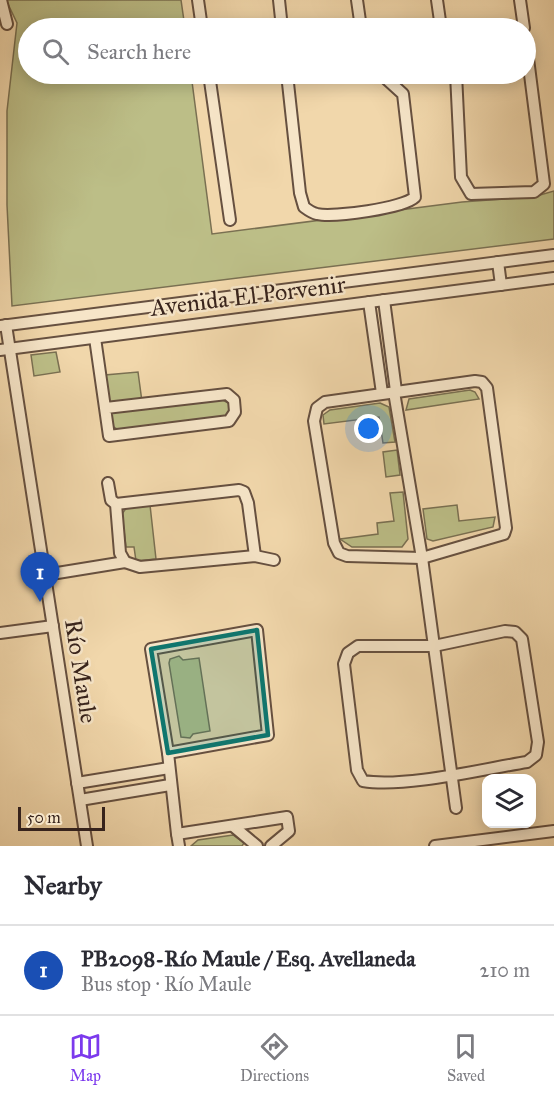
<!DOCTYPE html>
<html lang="en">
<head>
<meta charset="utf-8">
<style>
	body { margin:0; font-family:"IM FELL Great Primer",serif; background:#f7f7f7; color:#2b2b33 }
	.controls { position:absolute; right:18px; bottom:18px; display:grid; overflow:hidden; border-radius:12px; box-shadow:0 3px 15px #0003 }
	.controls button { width:54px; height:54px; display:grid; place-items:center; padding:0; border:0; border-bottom:2px solid #e1e1e2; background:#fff; color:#2b2b33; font:30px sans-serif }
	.scale { position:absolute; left:18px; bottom:15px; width:87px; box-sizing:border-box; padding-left:6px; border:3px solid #37231c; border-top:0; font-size:16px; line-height:21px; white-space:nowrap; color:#37231c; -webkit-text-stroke:4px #f6e5c8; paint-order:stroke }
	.you { position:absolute; left:369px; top:429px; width:21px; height:21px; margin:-15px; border:4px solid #fff; border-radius:50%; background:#1a73e8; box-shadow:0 0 0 9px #1a73e833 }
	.badge { display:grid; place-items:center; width:39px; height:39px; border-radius:50%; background:#7c3aed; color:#fff; font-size:20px; font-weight:700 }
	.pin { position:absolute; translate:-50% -50px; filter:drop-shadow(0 2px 3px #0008) }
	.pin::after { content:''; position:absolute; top:32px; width:21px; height:18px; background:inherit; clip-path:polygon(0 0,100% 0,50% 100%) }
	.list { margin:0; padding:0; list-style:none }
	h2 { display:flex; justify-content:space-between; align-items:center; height:78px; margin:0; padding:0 24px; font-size:26px }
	h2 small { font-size:20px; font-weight:400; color:#7c7c81 }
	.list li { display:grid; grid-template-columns:39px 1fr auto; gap:18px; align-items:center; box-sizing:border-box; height:90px; padding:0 24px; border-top:2px solid #e1e1e2 }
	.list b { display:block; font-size:22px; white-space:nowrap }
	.list p { margin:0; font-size:20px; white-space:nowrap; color:#7c7c81 }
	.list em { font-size:20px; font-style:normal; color:#7c7c81 }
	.icon { flex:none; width:33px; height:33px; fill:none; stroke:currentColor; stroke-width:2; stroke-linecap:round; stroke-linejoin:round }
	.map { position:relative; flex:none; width:554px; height:846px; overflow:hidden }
	.search { position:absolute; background:#fff; box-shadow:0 3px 15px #0003; left:18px; right:18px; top:18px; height:66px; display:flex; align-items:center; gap:15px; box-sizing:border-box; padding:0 21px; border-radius:33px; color:#7c7c81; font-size:22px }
	.sheet { height:168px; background:#fff }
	nav { display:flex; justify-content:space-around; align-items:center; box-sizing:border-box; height:84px; border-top:2px solid #e1e1e2; background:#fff; font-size:16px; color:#7c7c81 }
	nav a { display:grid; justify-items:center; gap:3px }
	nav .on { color:#7c3aed }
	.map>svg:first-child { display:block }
</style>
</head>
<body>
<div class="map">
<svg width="554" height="846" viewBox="0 0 554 846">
	<rect width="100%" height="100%" fill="#f1d7ab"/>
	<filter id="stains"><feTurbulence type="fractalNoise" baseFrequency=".00333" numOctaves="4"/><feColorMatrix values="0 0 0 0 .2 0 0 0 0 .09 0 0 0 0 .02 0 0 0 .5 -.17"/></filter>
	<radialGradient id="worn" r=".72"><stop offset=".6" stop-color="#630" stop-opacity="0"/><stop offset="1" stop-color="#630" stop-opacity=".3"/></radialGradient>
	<g fill="#bcbe87" stroke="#7a7052" stroke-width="1.5">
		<path d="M6,0H181L185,28H28V74H191L212,234L462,202L533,197L554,191V239L12,306L7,205V111L17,23Z"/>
		<path d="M56,352L60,372L34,376L31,355Z"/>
		<path d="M138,372L143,409L221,399L230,404L231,412L227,418L122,432L110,425L105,375Z"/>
		<path d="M470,390L475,392L479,399L406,410L409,399Z"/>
		<path d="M380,403L389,407L395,442L383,443L379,417L324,424L323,415L330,410Z"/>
		<path d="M397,450L400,475L386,477L383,452Z"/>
		<path d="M403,492L408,539L402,547H352L340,539L378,534L377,523L394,521L390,493Z"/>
		<path d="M150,505L156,559L136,561L134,547H126L122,514L127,507Z"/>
		<path d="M457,505L459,521L495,517L493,527L433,541L427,539L423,509Z"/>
		<path d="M179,656L183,660L199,658L210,731L193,734L190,738L181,737L169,663L170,659Z"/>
		<path d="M233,835L244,843L242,846H191L198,840Z"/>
	</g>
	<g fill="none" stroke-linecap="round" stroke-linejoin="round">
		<g stroke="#665040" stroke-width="14">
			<g id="minor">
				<path d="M1,0L7,24"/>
				<path d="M198,0L202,28"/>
				<path d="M279,0L282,28"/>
				<path d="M357,0L361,28"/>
				<path d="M437,0L441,28"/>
				<path d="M520,0L524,28"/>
				<path d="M209,74L230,220"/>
				<path d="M287,74L300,193L304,207C308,210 312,213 317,214C333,218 404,208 415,197L403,94L381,74"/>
				<path d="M456,74L461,177L471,194L534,192L544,184L526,43"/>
				<path d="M498,262L501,285"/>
				<path d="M384,300L396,391"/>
				<path d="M369,302L382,393"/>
				<path d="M6,325L87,846"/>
				<path d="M0,326L554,255"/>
				<path d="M95,338L109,436L229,421L235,412L234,400L227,394L106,408"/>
				<path d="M0,350L554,278"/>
				<path d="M475,381L482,382L487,388L506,528L504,534L422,558L347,556L339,553L334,543L314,421L317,408L325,402Z"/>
				<path d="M394,392L422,558L456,808"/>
				<path d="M108,483L111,500L116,504L120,553L125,562"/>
				<path d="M116,504L239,490L244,492L248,503L255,556"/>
				<path d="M125,562L140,567L255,556L274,560"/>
				<path d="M45,575L125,562"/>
				<path d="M257,630L268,735L168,753L151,649Z"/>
				<path d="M505,631L515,632L522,639L538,742L536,755L527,762C483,769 405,788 363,781L357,770L344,664L348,653L358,646H434Z"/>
				<path d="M0,633L53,626"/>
				<path d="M168,753L177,834L287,817L289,831L271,846"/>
				<path d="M77,783L169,768"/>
				<path d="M80,800L170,785"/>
				<path d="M233,826L257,846"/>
				<path d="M177,834L179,846"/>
				<path d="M435,846L554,831"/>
			</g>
		</g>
		<use href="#minor" stroke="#f6e5c8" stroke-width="10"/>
	</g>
	<path fill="#0f766e" fill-opacity="0.2" stroke="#0f766e" stroke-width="4.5" stroke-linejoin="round" d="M257,630L268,735L168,753L151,649Z"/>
	<g text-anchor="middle" stroke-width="5" stroke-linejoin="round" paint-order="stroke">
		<g font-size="24" fill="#37231c" stroke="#f6e5c8">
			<text transform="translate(248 296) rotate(-7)" y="8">Avenida El Porvenir</text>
			<text transform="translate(81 671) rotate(81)" y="8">Río Maule</text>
		</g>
	</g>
	<rect width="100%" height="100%" filter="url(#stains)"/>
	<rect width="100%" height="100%" fill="url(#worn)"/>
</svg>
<div class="controls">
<button><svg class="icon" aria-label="layers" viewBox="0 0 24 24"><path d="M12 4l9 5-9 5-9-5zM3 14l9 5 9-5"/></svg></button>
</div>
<div class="scale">50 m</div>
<div class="you"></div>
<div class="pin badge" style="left:40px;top:602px;background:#1a4fb4">1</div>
<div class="search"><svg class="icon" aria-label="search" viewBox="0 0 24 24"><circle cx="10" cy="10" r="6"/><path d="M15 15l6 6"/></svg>Search here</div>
</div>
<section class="sheet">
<h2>Nearby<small></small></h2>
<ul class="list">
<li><span class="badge" style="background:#1a4fb4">1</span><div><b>PB2098-Río Maule / Esq. Avellaneda</b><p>Bus stop · Río Maule</p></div><em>210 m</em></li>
</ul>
</section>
<nav>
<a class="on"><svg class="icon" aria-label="map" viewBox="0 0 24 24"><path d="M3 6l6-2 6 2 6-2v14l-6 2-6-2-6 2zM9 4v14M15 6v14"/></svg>Map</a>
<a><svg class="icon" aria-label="directions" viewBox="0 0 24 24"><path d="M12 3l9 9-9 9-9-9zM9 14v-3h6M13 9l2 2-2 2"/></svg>Directions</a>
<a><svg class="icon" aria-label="saved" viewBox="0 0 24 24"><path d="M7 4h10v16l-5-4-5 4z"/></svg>Saved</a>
</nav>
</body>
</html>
